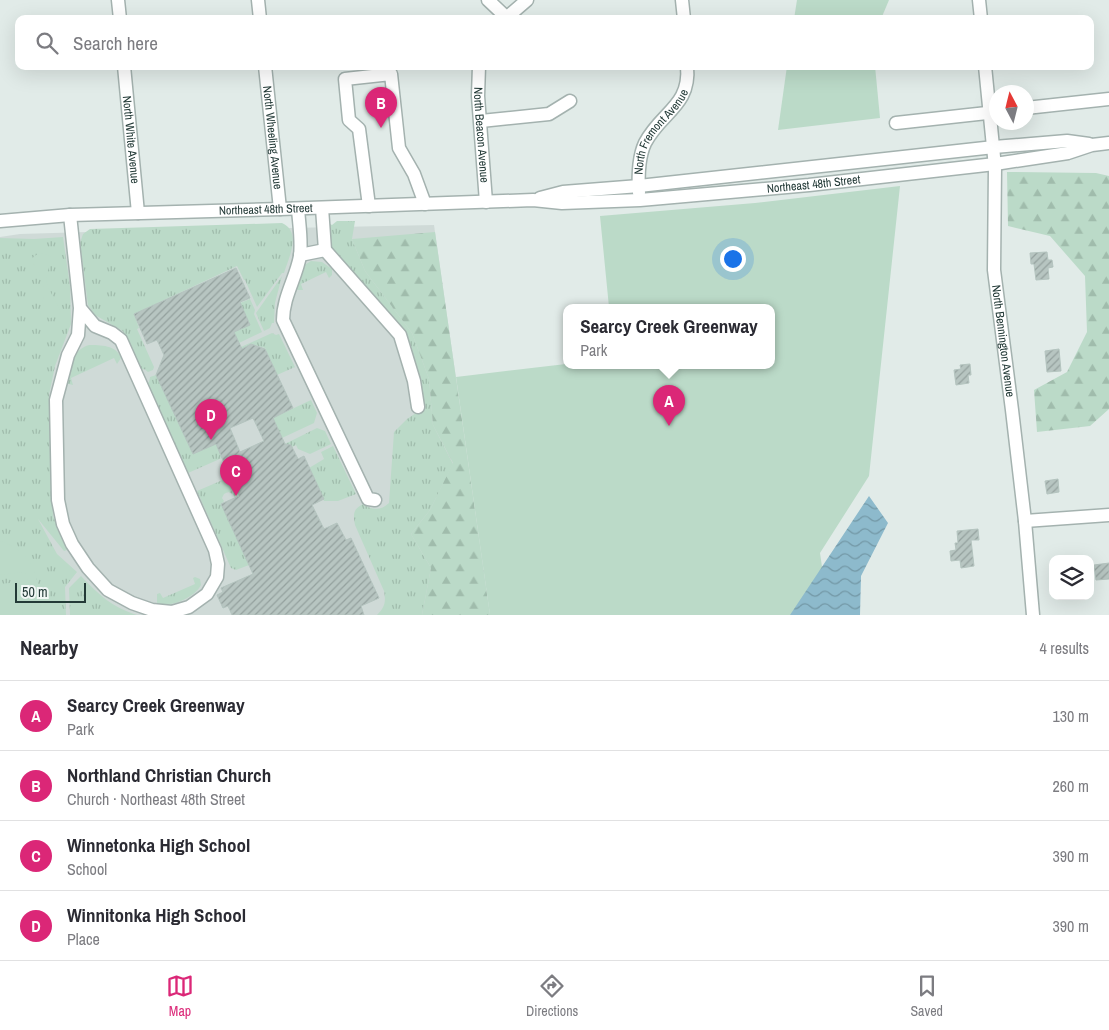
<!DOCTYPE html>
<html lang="en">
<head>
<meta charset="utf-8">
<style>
	body { margin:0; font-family:"Archivo Narrow",sans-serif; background:#f7f7f7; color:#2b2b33 }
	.controls { position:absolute; right:15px; bottom:15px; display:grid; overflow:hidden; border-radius:10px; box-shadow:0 5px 20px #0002 }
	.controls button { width:45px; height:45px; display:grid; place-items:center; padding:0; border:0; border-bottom:1px solid #e1e1e2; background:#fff; color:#2b2b33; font:25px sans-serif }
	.compass { position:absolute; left:989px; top:85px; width:45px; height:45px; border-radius:50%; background:#fff; box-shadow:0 5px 20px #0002; rotate:353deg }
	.scale { position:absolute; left:15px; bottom:12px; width:71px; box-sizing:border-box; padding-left:5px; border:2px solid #233a37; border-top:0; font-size:14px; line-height:18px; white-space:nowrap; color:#233a37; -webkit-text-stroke:4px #f1f7f5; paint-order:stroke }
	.you { position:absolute; left:732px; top:258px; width:18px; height:18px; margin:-12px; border:4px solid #fff; border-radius:50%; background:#1a73e8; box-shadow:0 0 0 8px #1a73e833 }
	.badge { display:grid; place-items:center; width:32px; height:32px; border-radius:50%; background:#db2777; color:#fff; font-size:16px; font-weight:700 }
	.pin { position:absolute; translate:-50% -41px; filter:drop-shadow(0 1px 2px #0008) }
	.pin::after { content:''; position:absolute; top:26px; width:18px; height:15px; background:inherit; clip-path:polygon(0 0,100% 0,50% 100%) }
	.popup { position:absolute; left:563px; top:304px; width:212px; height:65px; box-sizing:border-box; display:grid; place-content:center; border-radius:10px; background:#fff; filter:drop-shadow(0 1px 4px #0005); font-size:16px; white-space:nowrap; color:#7c7c81 }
	.popup b { font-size:19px; color:#2b2b33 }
	.popup::after { content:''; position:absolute; left:50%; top:100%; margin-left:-10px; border:10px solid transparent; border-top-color:#fff }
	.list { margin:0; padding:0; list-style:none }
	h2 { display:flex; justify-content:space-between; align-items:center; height:65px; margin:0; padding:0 20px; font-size:21px }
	h2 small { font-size:16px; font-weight:400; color:#7c7c81 }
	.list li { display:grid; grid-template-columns:32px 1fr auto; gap:15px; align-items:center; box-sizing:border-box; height:70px; padding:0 20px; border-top:1px solid #e1e1e2 }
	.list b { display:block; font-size:19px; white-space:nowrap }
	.list p { margin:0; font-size:16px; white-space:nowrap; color:#7c7c81 }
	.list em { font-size:16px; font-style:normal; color:#7c7c81 }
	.icon { flex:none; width:28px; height:28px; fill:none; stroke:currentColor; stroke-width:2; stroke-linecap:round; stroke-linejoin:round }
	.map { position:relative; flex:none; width:1109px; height:615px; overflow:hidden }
	.search { position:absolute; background:#fff; box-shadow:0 5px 20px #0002; left:15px; right:15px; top:15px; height:55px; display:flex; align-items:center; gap:12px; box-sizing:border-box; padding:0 18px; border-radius:10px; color:#7c7c81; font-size:19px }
	.sheet { height:345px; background:#fff }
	nav { display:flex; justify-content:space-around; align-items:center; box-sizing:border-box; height:70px; border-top:1px solid #e1e1e2; background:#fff; font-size:14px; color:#7c7c81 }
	nav a { display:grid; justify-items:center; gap:2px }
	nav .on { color:#db2777 }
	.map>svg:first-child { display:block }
</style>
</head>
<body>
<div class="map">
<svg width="1109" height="615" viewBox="0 0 1109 615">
	<defs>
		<pattern id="grass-tufts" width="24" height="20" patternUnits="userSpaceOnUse" patternTransform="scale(1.25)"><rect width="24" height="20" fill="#bbdac8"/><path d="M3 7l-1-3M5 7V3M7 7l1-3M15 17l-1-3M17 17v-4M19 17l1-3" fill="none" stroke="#a0bcac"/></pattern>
		<pattern id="forest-firs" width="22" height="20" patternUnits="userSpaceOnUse" patternTransform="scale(1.25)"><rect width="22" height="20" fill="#bbdac8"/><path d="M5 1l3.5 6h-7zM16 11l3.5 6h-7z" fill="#a0bcac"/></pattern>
		<pattern id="water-waves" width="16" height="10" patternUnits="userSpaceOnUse" patternTransform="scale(1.25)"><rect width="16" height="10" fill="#8dbacc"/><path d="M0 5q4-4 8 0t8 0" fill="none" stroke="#7398a6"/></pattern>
		<pattern id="building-hatch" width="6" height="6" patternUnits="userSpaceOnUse" patternTransform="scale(1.25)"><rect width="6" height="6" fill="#b7c5c1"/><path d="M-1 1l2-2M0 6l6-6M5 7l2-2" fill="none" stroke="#94a19e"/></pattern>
	</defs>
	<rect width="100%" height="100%" fill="#e1ebe8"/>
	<path fill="#cfdad7" d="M434,225L490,615H0V237L20,234L87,232Z"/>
	<g fill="url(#grass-tufts)">
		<path d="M337,221H355L352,239L365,271L412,333L429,379L433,425L453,464L430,510L411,534L431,568L422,615H377C385,607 386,602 384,591L355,525C353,514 353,509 363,504C371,510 381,511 389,503L394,432L407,419L422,409L421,382L412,350L399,325L332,253L327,232L330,224L332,225Z"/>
		<path d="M282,223C302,232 289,257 284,273H282L257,307L245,280H244L237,266L134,314L139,328L137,329L154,367L153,370L148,372L144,369L141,370L123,331L95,315L88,305L80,243L83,234L90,229Z"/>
		<path d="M63,237L70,286L71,324L55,366L49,395L53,516L67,550L64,551L38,519L57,554L77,572L65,587L66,615H0V238L34,239Z"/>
		<path d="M311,261L322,262L332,269V275L329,278L326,272L301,284L303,290H298L295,288L300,268Z"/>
		<path d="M282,276L275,303L274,323H272L270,328L264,331L256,313Z"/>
		<path d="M250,299L255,310L254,314L262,332L239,343L234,332L240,303Z"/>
		<path d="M272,333L276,335L279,334L295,367L277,375L265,348L251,344L242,349L241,347Z"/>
		<path d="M89,345C100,345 117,345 121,358L117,364L114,358L71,378L73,385L65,383C70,367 72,350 89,345Z"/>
		<path d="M156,375L193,454L216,444L222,458L188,473L147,383L149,382L150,377Z"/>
		<path d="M311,400L317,413L314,423L282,438L273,418Z"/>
		<path d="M317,428L325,431L331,444L310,454L298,449L296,445L292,447L285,444Z"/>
		<path d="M333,446L356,494L338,501H324L309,468L324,459L321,452Z"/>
		<path d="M225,479L227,481L232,479L239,496L235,498L233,494L228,492L224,494L222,498L224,501L221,504L249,565L236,570L231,568L197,491Z"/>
		<path d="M81,576C99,595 112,607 137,615H70L69,588Z"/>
		<path d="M195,577L200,579L201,585C195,597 170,609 157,603V594L160,593L163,598L195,584L193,578Z"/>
	</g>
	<g fill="url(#forest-firs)">
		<path d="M1007,172L1096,173L1109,176V409L1090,426L1037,432L1034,390L1067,372L1087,332L1085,276L1050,236L1008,226Z"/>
		<path d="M435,232L490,615H422L431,568L411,534L430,510L453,463L433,425L429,379L412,333L365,271L352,239Z"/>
	</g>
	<g fill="#bbdac8">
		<path d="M797,0H889L881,19H794Z"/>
		<path d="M787,66H875L880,118L778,130Z"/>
		<path d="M900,186L869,476L820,553L829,615H490L456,377L566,364L772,365V307H609L600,216L755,203Z"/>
		<path d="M39,253L51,256L46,281L49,289L61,312L51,318L40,316C46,285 46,286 31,259Z"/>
		<path d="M0,541C38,554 38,580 42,615H32L29,585L25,572L0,575Z"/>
		<path d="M20,582L23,615H0V584Z"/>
	</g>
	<path fill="url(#water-waves)" d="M869,496L888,523L861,576L860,615H790Z"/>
	<g fill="url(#building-hatch)" stroke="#b4c4bf" fill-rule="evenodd">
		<path d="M1047,252L1048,260H1052L1053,267L1048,268L1049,279L1036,280L1034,264H1031L1030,253Z"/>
		<path d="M236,268L250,298L240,302L250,325L234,332L242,349L251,344L265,349L293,408L273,418L285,444L291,445L298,459L304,456L324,499L312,505L324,529L337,523L346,540L351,538L379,598L361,606L364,615H232L228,606L223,608L217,595L223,592L221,588L253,574L221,504L239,496L232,479L225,476L227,470L216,444L193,454L156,375L164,355L157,340L147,344L134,314ZM253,418L264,441L240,452L230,428Z"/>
		<path d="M1059,349L1061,371L1047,372L1045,351Z"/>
		<path d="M970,364L971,375H968L969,383L956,385L954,370L961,369L960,365Z"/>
		<path d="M1058,479L1059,492L1047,494L1045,481Z"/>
		<path d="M978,529L979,540H971L974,566L961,568L960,560L951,561L950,551L956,550L955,543H958L957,531Z"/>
		<path d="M1109,563V579L1096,580L1094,565Z"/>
	</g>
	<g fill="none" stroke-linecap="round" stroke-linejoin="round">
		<g stroke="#a4b2af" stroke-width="15">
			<g id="minor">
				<path d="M118,0L120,19"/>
				<path d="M258,0L260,19"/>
				<path d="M488,0L506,17"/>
				<path d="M682,0L684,19"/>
				<path d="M979,0L981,19"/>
				<path d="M505,19L527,0"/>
				<path id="s1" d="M124,66L138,213"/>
				<path id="s2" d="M265,66L280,209"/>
				<path id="s3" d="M479,66L478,96L486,202"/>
				<path id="s4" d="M985,66L995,167L994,270L1012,410L1025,521L1033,615"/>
				<path d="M1026,108L1109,99"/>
				<path d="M481,121L549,114L570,101"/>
				<path d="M896,123L996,112"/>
				<path id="s5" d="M639,193C638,176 638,158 645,143C661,112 691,106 687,66"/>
				<path d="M540,198L563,192L639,186L994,147L1067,141L1089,144"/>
				<path d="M369,206L359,129L349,120L345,79L391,74L399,148L414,174L425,204"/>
				<path d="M322,208L325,250L400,335L414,381L418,407"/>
				<path d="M298,209C299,223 302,241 300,256C296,278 283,297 283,320L368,499L375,500"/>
				<path d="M70,215L80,308L78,335L68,355L56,400L58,500L63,524L72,544L88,568L108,590L132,603L152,610L172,612L189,607L207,594L217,577L218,564L215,550L121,340L112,333L95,326L80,308"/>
				<path id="s6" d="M0,221L70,215L280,209L533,200L562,203L640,200L809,185L995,164L1068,153L1092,145L1109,143"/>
				<path d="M300,255L325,250"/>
				<path d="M1025,521L1109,515"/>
			</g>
		</g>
		<use href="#minor" stroke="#fff" stroke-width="12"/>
	</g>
	<g text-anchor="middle" stroke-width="4" stroke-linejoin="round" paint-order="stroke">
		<g font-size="12" fill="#233a37" stroke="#f1f7f5">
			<text dy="4" stroke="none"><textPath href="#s5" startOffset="68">North Fremont Avenue</textPath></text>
			<text dy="4" stroke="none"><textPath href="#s3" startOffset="69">North Beacon Avenue</textPath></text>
			<text dy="4" stroke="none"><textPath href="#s2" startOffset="72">North Wheeling Avenue</textPath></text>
			<text dy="4" stroke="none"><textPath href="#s1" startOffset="74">North White Avenue</textPath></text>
			<text dy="4" stroke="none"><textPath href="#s6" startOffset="815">Northeast 48th Street</textPath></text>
			<text dy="4" stroke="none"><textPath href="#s6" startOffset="266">Northeast 48th Street</textPath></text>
			<text dy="4" stroke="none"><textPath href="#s4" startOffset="276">North Bennington Avenue</textPath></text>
		</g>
	</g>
</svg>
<div class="controls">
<button><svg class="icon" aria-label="layers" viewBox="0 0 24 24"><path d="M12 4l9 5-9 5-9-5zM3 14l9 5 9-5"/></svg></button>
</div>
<svg class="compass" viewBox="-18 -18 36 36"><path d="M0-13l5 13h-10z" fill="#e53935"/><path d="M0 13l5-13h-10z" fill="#7c7c81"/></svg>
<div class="scale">50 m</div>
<div class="you"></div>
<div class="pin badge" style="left:669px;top:426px">A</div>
<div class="popup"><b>Searcy Creek Greenway</b>Park</div>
<div class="pin badge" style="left:381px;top:128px">B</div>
<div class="pin badge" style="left:236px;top:496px">C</div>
<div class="pin badge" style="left:211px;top:440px">D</div>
<div class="search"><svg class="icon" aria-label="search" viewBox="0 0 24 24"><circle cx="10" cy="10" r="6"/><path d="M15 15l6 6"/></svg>Search here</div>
</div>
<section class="sheet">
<h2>Nearby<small>4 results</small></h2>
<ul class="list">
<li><span class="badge">A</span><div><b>Searcy Creek Greenway</b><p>Park</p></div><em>130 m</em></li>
<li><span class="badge">B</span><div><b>Northland Christian Church</b><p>Church · Northeast 48th Street</p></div><em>260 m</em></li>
<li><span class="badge">C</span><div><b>Winnetonka High School</b><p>School</p></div><em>390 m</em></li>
<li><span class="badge">D</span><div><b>Winnitonka High School</b><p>Place</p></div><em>390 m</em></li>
</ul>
</section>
<nav>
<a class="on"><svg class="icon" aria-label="map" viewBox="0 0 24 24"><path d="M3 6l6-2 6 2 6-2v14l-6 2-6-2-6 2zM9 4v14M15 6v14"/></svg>Map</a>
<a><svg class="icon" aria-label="directions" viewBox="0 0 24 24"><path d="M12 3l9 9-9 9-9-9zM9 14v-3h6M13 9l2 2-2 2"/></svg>Directions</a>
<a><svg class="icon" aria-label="saved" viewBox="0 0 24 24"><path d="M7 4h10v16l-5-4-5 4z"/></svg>Saved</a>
</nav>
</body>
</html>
